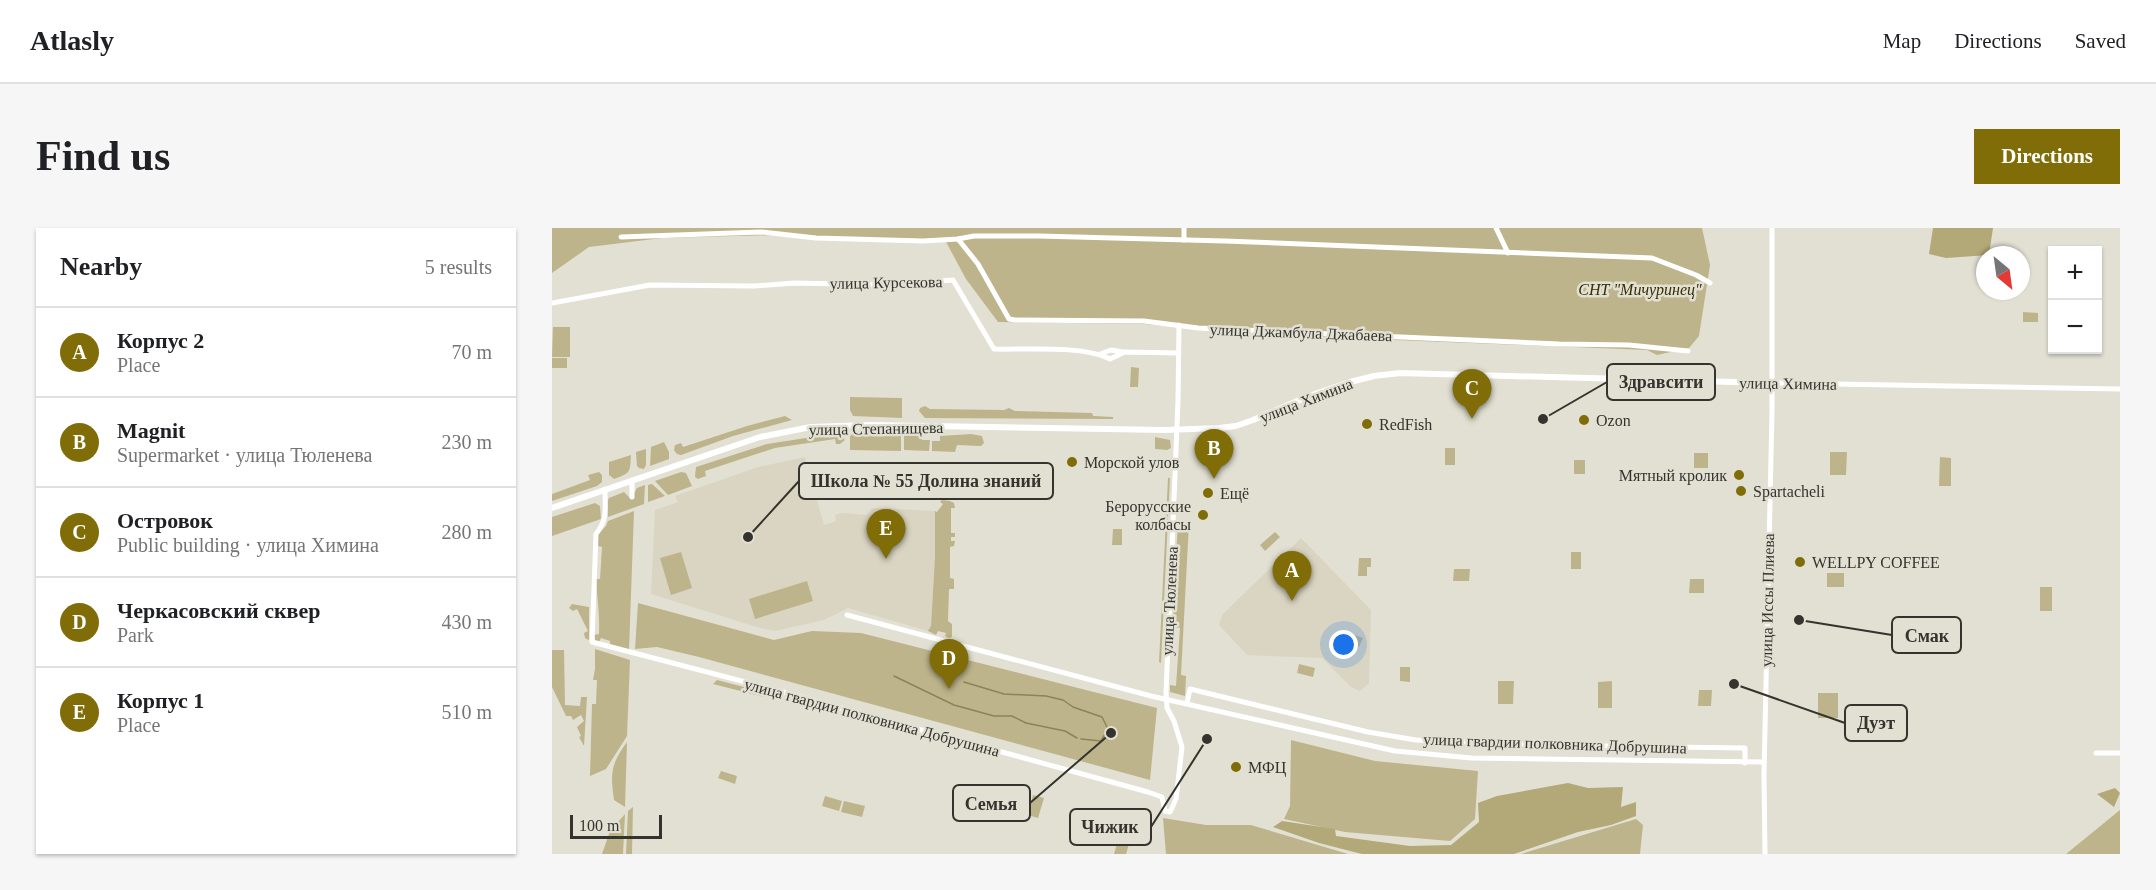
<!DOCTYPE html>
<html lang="en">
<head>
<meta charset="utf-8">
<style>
	body { margin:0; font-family:"Times New Roman",serif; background:#f6f6f6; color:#202124 }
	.controls { position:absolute; right:18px; top:18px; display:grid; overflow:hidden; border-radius:0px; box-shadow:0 2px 4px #0004 }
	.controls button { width:54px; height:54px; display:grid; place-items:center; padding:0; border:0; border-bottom:2px solid #e0e0e0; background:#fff; color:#202124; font:30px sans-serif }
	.compass { position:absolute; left:1424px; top:18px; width:54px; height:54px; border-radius:50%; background:#fff; box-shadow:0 2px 4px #0004; rotate:151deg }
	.scale { position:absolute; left:18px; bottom:15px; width:92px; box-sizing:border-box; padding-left:6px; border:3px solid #34332e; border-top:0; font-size:16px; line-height:21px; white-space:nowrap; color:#34332e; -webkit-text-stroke:4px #e2e0d3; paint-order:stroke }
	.you { position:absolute; left:792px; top:417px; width:21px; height:21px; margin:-15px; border:4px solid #fff; border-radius:50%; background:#1a73e8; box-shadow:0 0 0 9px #1a73e833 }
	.badge { display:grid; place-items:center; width:39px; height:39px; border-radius:50%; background:#806d08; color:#fff; font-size:20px; font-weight:700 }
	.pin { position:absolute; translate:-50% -50px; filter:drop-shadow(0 2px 3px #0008) }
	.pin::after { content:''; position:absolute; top:32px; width:21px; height:18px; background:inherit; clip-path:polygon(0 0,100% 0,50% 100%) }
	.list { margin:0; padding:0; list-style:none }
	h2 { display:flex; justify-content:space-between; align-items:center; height:78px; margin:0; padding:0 24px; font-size:26px }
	h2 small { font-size:20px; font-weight:400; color:#757577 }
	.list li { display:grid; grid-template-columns:39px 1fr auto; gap:18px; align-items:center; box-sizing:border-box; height:90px; padding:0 24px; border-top:2px solid #e0e0e0 }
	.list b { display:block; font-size:22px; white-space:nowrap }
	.list p { margin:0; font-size:20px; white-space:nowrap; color:#757577 }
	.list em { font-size:20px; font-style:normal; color:#757577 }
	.map { position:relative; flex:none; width:1568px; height:626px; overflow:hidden; border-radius:0px }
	header { display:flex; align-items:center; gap:36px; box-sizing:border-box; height:84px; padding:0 30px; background:#fff; border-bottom:2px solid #e0e0e0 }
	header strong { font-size:28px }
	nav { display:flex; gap:33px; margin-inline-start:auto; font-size:21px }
	.intro { display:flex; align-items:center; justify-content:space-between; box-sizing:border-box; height:144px; padding:0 36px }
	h1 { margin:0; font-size:42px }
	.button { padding:15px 27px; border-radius:0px; background:#806d08; color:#fff; font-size:21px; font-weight:700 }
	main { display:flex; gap:36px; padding:0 36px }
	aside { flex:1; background:#fff; border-radius:0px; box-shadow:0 2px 4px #0004 }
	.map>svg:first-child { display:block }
</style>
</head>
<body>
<header>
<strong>Atlasly</strong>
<nav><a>Map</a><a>Directions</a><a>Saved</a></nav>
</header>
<div class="intro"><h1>Find us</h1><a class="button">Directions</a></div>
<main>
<aside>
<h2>Nearby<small>5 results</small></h2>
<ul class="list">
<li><span class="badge">A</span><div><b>Корпус 2</b><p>Place</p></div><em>70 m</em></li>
<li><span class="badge">B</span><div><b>Magnit</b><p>Supermarket · улица Тюленева</p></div><em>230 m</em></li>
<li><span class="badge">C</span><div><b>Островок</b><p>Public building · улица Химина</p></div><em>280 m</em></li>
<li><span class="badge">D</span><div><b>Черкасовский сквер</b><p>Park</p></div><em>430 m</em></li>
<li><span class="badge">E</span><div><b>Корпус 1</b><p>Place</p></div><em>510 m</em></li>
</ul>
</aside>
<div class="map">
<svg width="1568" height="626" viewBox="0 0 1568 626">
	<rect width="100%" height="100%" fill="#e2e0d3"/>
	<g fill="#dad5c2">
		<path d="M253,229L272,297L284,293L283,287L290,285L315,287L320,280L383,283V326L379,398L376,403L296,380L272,392L223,403L208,400L99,366L103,282L126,274L123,268L206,239Z"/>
		<path d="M749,310L819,382L817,455L808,463L799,459L770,430L695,427L667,397L670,387Z"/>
	</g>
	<g fill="#bdb48b">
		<path d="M0,0H1150L1158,37L1147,108L1137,120L1105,127L1095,122L719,107L593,96L446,94L414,51L393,12L226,7L110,10L37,19L0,45Z"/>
		<path d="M1471,84L1486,85V94H1471Z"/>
		<path d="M1,99H18V129H0Z"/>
		<rect x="0" y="130" width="15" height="10"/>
		<path d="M579,139L587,140L586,159H578Z"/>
		<path d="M298,169L350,170V190L301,188L298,182Z"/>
		<path d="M373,178L378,181L452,182L457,180L463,183L540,185L541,188L561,189V191L373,190L367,183L368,180Z"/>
		<path d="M233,188L240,192L181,208L129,227L125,226L122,222L123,217L129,215L131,219L195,198Z"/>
		<path d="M314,204L349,205V223L298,222V208L301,205Z"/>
		<path d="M286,205L293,212L288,216H284L283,211L223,220L153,243L154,248L146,251L143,249L144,239L215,216Z"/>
		<path d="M352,205L370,207V212H378L377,223L352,222Z"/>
		<path d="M419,206L430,208L432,215L429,218L405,217L403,224L380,223V213H388V208Z"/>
		<path d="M603,209L618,212L619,220L615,222L603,221Z"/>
		<path d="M112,214L117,224V231L98,238L99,219Z"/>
		<rect x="893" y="220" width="10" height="17"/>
		<path d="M94,221V237L92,241L87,240L85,238L84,224Z"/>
		<path d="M1278,224H1295L1294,247H1278Z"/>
		<rect x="1142" y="225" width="14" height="15"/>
		<path d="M79,227C78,244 79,245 62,251L57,247V234Z"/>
		<path d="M1388,229L1399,230V258H1387Z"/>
		<rect x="1022" y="232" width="11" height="14"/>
		<path d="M47,244L50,247V254L45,258L0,273V266L38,252L36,247Z"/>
		<path d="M129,244L134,245L140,258L116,267L103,253Z"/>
		<path d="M616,250H618L609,435L607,434Z"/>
		<path d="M100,256L113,268L96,274V257Z"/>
		<path d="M93,257L92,276L56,289L55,274L57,270L72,264L79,271L85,260Z"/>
		<path d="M390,272L398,273L402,275L403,280H399V305H403V309H399V313H403L402,318L398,319V350L402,351V361H397L396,393L400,396V409L397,410L393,408L394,405L386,403L384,407L376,403L379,398L383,328V283L385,284L391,276L388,274Z"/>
		<path d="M43,275L48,278L49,291L0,308V289Z"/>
		<path d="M82,283L77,422L58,417V413L49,410L47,414L43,412L42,407L47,406C48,387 45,370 44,351H48L50,319L46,318V306L54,298L56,293Z"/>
		<path d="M626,294L637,295L629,447L634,448L633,468L618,464V457L624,458L628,400L623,399L621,381Z"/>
		<path d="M561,301H570V317H560Z"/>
		<path d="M723,304L728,309L713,323L708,317Z"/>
		<path d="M129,324L140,360L119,367L108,330Z"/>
		<rect x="1019" y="324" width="10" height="17"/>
		<path d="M807,330H819V339H815V348H806Z"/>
		<path d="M902,341H918L917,353H901Z"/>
		<rect x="1275" y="345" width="17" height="14"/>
		<path d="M1138,351H1152V365H1137Z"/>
		<path d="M255,353L261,373L203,391L197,371Z"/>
		<rect x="1488" y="359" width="12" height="24"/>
		<path d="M86,375L222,412L260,403L309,405L605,480L598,552L147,429L105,419L83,421Z"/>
		<path d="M20,376L37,379V412L33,410L32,405L36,403L25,381L21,383L17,380Z"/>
		<path d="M789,402L811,410L807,419L786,411Z"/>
		<path d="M43,421L78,432L75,508L54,541L38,548L40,476H44L45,452H41L43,441Z"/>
		<path d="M0,422H12L13,477L28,478L29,469H35L32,518L27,509L29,508L25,499L32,493L29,487L21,492L19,488H14L0,459Z"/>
		<path d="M747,436L763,440L761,449L745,445Z"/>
		<path d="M848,439H858V454L848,453Z"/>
		<path d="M165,452L211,464L212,469L161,456Z"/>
		<path d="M946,453H962L961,476H946Z"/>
		<path d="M1060,453V480H1046V454Z"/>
		<path d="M1147,462H1160L1159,478H1146Z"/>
		<rect x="1266" y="465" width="20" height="25"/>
		<path d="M739,512L823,533L926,543L923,591L898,613L793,604L732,591L738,578Z"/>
		<path d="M75,514L73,579L62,572C58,545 59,536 75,514Z"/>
		<path d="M169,543L185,548L183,556L166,550Z"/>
		<path d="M481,567L492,570L486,590L476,587Z"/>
		<path d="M273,568L290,573L287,583L270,578Z"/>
		<path d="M292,573L313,578L310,589L289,584Z"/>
		<path d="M81,579L80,626H74L76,583Z"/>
		<path d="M1568,582V626H1514Z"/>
		<path d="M73,586L71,626H50L58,603Z"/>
		<path d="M611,590L654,597H699L796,626H614Z"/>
		<path d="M1084,591L1091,597L1088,626H969Z"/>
		<path d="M570,599L573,600L569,614L577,616L574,626H562Z"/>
	</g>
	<g fill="#b3a877">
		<path d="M1381,0H1441L1437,27L1394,30L1377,26Z"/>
		<path d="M1016,555L1036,560L1071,559L1069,579L1084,574V588L1059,597L1026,604L962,626H810L767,615L721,599L730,593L783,601L784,608L858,618L899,617L927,594L926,575L945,568Z"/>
		<path d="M1563,560L1568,565L1562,579L1545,566Z"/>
	</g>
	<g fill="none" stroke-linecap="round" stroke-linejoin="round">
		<g stroke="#8e8354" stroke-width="1.5">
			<path d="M342,448L402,477L442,488H460L474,495L513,503L525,510"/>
			<path d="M412,454L452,466L494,468L511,472L521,479L550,489L556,501L549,513L529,511"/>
		</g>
		<g stroke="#fff" stroke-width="5">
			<path d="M944,0L956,25"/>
			<path d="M69,9L209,4L264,10L371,13L406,11L422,8H487L673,13L1100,30L1144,47L1158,55"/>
			<path d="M406,11L426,36L457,91L463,92L592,93L646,100L1007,116L1077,117L1136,123"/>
			<path d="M632,12V0"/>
			<path d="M0,75L98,57L202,58L243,55L332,57L401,52L442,121C475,122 530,117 558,131L573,124L627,125"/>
			<path d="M548,126L559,122L571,124"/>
			<path d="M1219,155L1568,161"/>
			<path d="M53,261C53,280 56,291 44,306L40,414L220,461L596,564L610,569L613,583L618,584L624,571L630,519L622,493L615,480L614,465L626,173L627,97"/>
			<path d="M80,269V252"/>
			<path d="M295,387L599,468L843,523L920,530L1212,534"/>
			<path d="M635,475L638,461L816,504L864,512L974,517L1193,520V535"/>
			<path d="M1544,525H1568"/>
			<path d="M1213,626L1212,546L1220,183V0"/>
		</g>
		<path stroke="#fff" stroke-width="6" d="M0,280L208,209L259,199L318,197L613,202L667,200L684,198L701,192L757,168L798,154L822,148L848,145L1219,155"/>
	</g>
	<g fill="#806d08" stroke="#e2e0d3" stroke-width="2">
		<circle cx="1032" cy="192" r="6"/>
		<circle cx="815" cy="196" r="6"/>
		<circle cx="520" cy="234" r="6"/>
		<circle cx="1187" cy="247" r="6"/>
		<circle cx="1189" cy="263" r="6"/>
		<circle cx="656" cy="265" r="6"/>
		<circle cx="651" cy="287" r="6"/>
		<circle cx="1248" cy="334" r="6"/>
		<circle cx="684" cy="539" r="6"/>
	</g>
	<g text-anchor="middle" stroke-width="5" stroke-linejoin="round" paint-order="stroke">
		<g font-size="16" fill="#34332e" stroke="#e2e0d3">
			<text transform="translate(334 54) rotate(-1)" y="6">улица Курсекова</text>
			<text transform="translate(749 104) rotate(2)" y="6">улица Джамбула Джабаева</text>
			<text transform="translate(1236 155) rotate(1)" y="6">улица Химина</text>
			<text transform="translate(754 172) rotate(-21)" y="6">улица Химина</text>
			<text transform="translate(324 200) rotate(-1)" y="6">улица Степанищева</text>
			<text transform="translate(1215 372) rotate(-89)" y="6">улица Иссы Плиева</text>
			<text transform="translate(617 373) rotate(-87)" y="6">улица Тюленева</text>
			<text transform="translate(320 489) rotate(15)" y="6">улица гвардии полковника Добрушина</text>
			<text transform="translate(1003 515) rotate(2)" y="6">улица гвардии полковника Добрушина</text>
		</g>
		<g font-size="16" font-style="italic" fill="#372e04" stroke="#e2e0d3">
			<text x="1088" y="67">СНТ "Мичуринец"</text>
		</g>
		<g font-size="16" fill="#34332e" stroke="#e2e0d3" text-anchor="start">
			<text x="1044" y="198">Ozon</text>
			<text x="827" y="202">RedFish</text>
			<text x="532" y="240">Морской улов</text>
			<text x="1175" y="253" text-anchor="end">Мятный кролик</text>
			<text x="1201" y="269">Spartacheli</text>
			<text x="668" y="271">Ещё</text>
			<text x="639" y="284" text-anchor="end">Берорусские<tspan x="639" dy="18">колбасы</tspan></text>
			<text x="1260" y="340">WELLPY COFFEE</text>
			<text x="696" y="545">МФЦ</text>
		</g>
	</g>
	<path fill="none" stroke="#34332e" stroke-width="2" d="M991 191L1055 154M196 309L247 253M1247 392L1340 407M1182 456L1293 495M559 505L478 575M655 511L599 599"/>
	<g fill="#34332e" stroke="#e2e0d3" stroke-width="2">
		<circle cx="991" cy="191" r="6"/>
		<circle cx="196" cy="309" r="6"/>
		<circle cx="1247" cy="392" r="6"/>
		<circle cx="1182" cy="456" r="6"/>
		<circle cx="559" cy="505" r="6"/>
		<circle cx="655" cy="511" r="6"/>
	</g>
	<g fill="#e2e0d3" stroke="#34332e" stroke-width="2">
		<rect x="1055" y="136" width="108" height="36" rx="6"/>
		<rect x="247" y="235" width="254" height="36" rx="6"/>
		<rect x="1340" y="389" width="69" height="36" rx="6"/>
		<rect x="1293" y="477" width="62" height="36" rx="6"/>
		<rect x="401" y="557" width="77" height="36" rx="6"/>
		<rect x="518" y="581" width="81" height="36" rx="6"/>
	</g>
	<g font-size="18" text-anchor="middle" font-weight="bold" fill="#34332e">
		<text x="1109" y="160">Здравсити</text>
		<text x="374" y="259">Школа № 55 Долина знаний</text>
		<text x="1375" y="414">Смак</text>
		<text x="1324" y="501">Дуэт</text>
		<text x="439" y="582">Семья</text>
		<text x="558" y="605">Чижик</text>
	</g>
</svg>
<div class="controls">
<button>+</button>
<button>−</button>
</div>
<svg class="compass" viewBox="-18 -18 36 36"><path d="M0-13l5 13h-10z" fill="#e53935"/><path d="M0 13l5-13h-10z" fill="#757577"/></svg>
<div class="scale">100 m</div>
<div class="you"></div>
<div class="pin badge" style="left:740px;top:373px">A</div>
<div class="pin badge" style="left:662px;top:251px">B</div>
<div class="pin badge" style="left:920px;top:191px">C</div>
<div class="pin badge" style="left:397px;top:461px">D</div>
<div class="pin badge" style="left:334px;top:331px">E</div>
</div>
</main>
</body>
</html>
